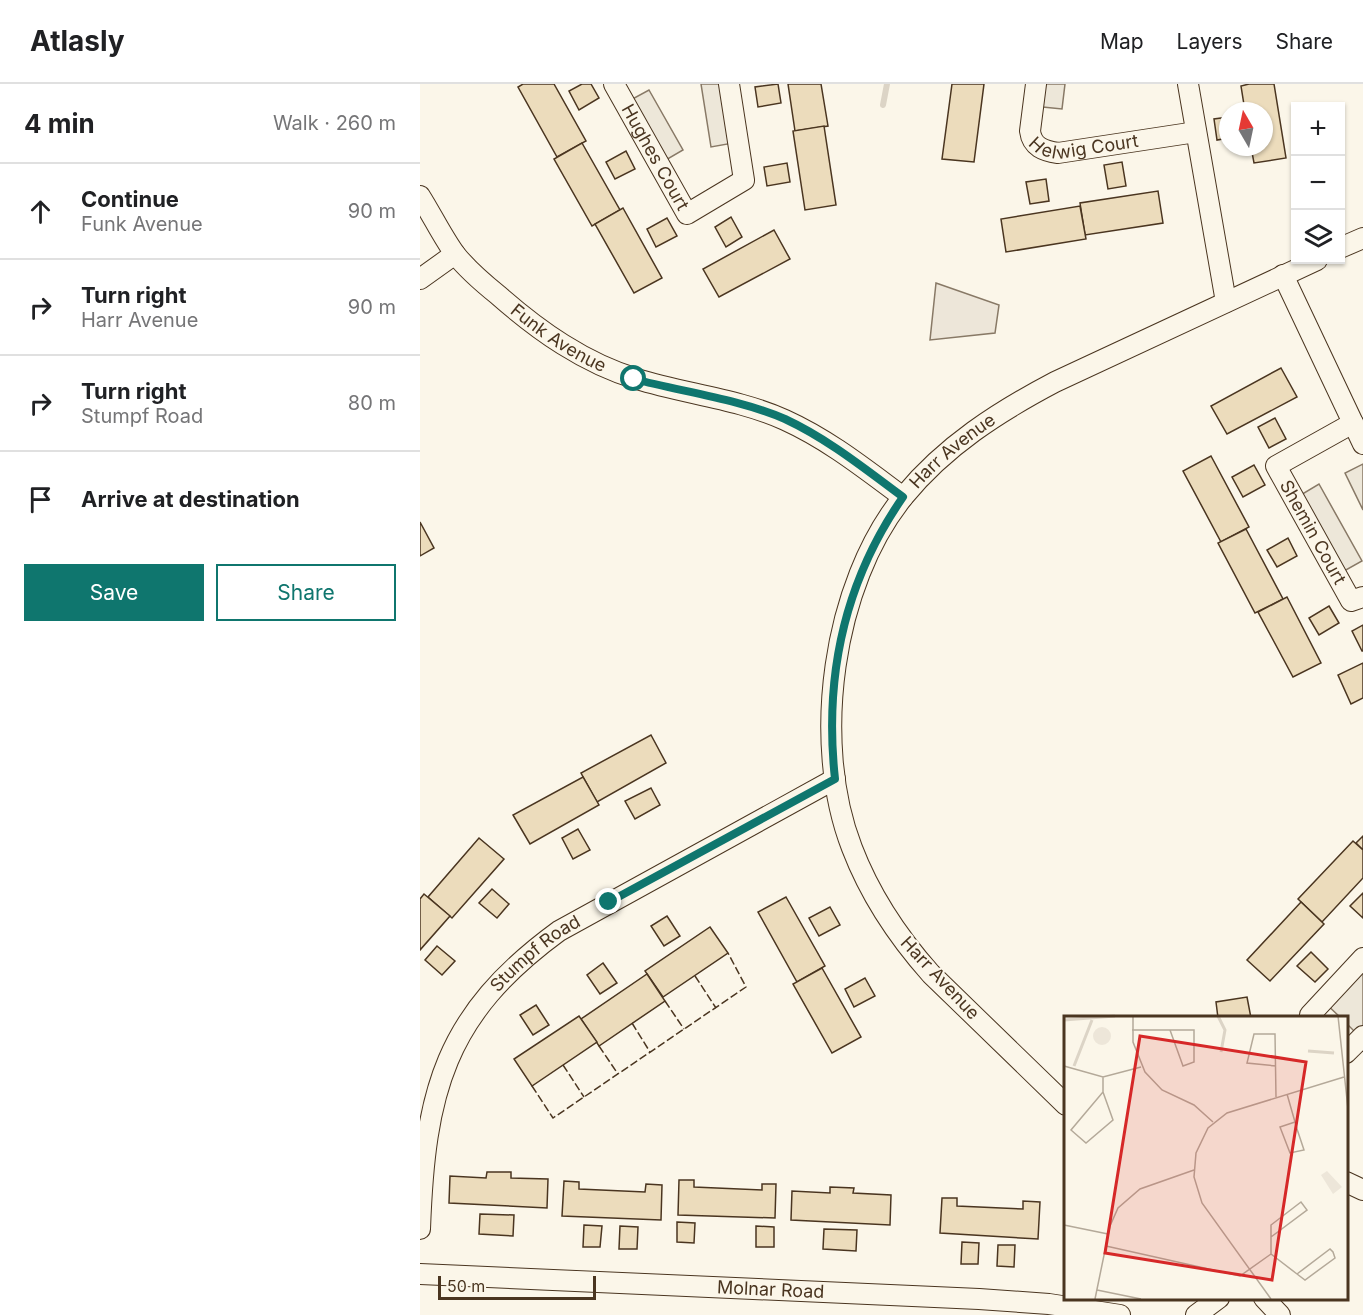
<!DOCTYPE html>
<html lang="en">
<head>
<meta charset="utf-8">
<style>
	body { margin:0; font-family:Inter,sans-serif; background:#f2f2f2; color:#202124 }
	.controls { position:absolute; right:18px; top:18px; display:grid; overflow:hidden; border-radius:0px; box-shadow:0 2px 4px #0004 }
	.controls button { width:54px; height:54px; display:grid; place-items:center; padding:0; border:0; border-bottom:2px solid #e0e0e0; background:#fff; color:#202124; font:30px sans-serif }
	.compass { position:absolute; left:799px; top:18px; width:54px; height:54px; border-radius:50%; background:#fff; box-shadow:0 2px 4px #0004; rotate:351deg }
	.scale { position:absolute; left:18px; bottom:15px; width:158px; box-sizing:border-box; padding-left:6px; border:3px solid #4a3520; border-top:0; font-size:16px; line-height:21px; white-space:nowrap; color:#4a3520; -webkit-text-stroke:4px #fbf6e9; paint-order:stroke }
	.stop { position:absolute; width:18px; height:18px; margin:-14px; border:4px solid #0f766e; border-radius:50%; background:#fff }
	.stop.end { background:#0f766e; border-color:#fff; box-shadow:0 2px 6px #0008 }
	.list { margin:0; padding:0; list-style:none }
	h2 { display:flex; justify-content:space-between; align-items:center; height:78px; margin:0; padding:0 24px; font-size:26px }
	h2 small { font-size:20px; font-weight:400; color:#757577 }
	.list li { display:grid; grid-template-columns:39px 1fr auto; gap:18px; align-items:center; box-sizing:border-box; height:96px; padding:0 24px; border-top:2px solid #e0e0e0 }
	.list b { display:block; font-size:22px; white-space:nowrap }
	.list p { margin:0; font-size:20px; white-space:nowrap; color:#757577 }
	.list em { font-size:20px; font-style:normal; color:#757577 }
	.actions { display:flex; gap:12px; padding:18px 24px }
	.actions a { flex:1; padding:14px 0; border:2px solid #0f766e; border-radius:0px; text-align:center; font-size:21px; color:#0f766e }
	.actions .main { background:#0f766e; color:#fff }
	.icon { flex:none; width:33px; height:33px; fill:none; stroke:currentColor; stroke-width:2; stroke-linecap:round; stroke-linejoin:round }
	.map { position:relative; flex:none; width:943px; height:1231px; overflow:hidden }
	header { display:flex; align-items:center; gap:36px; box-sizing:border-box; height:84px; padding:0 30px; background:#fff; border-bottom:2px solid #e0e0e0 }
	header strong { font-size:28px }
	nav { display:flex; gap:33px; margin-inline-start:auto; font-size:21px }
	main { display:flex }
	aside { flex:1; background:#fff }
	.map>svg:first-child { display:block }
</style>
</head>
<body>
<header>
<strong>Atlasly</strong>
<nav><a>Map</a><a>Layers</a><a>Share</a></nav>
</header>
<main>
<aside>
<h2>4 min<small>Walk · 260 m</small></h2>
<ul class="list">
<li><svg class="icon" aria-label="ahead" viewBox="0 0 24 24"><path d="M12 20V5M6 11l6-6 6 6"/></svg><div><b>Continue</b><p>Funk Avenue</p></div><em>90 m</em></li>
<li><svg class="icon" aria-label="right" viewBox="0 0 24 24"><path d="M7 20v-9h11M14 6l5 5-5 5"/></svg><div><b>Turn right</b><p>Harr Avenue</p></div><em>90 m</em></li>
<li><svg class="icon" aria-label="right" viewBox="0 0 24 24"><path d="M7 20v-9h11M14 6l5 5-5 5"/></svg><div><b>Turn right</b><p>Stumpf Road</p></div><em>80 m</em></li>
<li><svg class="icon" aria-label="arrive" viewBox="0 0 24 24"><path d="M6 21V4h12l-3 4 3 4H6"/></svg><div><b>Arrive at destination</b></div></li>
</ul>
<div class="actions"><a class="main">Save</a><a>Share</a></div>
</aside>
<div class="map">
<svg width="943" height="1231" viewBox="0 0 943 1231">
	<rect width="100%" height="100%" fill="#fbf6e9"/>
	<path fill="#ede6d9" stroke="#887966" stroke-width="1.5" d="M516,199L579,221L575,249L510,256Z"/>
	<g fill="#ede7d9" stroke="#887966" stroke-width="1.5">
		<path d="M281,0H309L319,58L291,63Z"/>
		<path d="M616,0H645L642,25L613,22Z"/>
		<path d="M229,6L263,66L239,80L205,19Z"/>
		<path d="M943,380V426L925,389Z"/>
		<path d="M899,400L942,477L917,491L874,415Z"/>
		<path d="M943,874V952L941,954L927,940L926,934H921L903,917Z"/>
	</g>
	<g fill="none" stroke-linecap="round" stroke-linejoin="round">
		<path stroke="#dcd4c6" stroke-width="6" d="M463,21L467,0"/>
	</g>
	<g fill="#ecdcbc" stroke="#4a3520" stroke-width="1.5">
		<path d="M103,0H134L166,57L137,73L98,3Z"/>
		<path d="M162,0H171L179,14L159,26L149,7Z"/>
		<path d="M358,0L361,19L338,23L335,3Z"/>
		<path d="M368,0H401L408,42L375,47Z"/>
		<path d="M532,0H564L554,78L522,75Z"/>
		<path d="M829,0H854L866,74L834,79L831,63H844V27H825L821,2Z"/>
		<path d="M808,33V54L797,56L794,35Z"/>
		<path d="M404,42L416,121L385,126L373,47Z"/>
		<path d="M162,59L200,126L172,142L134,75Z"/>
		<path d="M206,67L215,85L195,95L186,78Z"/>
		<path d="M702,78L706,102L688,105L684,81Z"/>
		<path d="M367,79L370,98L347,102L344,83Z"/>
		<path d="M626,95L629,117L610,120L606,98Z"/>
		<path d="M738,107L743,139L665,151L660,119Z"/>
		<path d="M660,122L666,155L586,168L581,135Z"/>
		<path d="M203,124L242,194L214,209L175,140Z"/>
		<path d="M311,133L322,153L306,163L295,143Z"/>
		<path d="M247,134L257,152L236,163L227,145Z"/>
		<path d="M354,146L370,175L299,213L283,185Z"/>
		<path d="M861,284L877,313L807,350L791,322Z"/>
		<path d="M855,334L866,355L849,364L838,343Z"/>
		<path d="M791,372L829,443L801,458L763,387Z"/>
		<path d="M834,381L845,401L823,413L812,393Z"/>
		<path d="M0,438L14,464L0,472Z"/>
		<path d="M826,445L863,515L835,529L798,459Z"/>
		<path d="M868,454L877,472L857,483L847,466Z"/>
		<path d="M867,513L901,579L873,593L838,528Z"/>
		<path d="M909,522L919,539L899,551L889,534Z"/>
		<path d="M943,541V567H942L932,547Z"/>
		<path d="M943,579V614L931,620L918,591Z"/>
		<path d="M231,651L246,679L177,718L161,689Z"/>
		<path d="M163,693L179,721L110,760L93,731Z"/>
		<path d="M231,704L240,721L215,735L205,717Z"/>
		<path d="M158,745L170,766L153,775L142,754Z"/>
		<path d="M943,752V766L936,759Z"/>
		<path d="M59,754L84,775L32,834L8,813Z"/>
		<path d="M933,757L943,766V794L902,838L878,815Z"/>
		<path d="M72,805L89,820L77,834L59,819Z"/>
		<path d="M943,809V834L930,822Z"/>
		<path d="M4,810L30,832L0,866V815Z"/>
		<path d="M366,813L405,882L377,898L338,828Z"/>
		<path d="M881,818L904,840L850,897L827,876Z"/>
		<path d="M410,823L420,841L399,852L389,834Z"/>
		<path d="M247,832L260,852L244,862L231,842Z"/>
		<path d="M290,843L308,869L243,913L225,887Z"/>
		<path d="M17,862L35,877L22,891L5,876Z"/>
		<path d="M891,868L908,885L895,898L877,882Z"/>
		<path d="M183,879L197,899L180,910L167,891Z"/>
		<path d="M402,884L441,953L412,969L373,900Z"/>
		<path d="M227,890L245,917L179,962L161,935Z"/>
		<path d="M445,894L455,912L434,923L425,905Z"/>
		<path d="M827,913L831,934H798L796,918Z"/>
		<path d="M116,921L129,941L113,951L100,931Z"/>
		<path d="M159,932L177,958L112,1002L94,975Z"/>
		<path d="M67,1088H91V1094L128,1095L127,1124L29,1119L30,1092L66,1094Z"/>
		<path d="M259,1096H274V1103L342,1106V1100H356L355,1134L258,1131Z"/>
		<path d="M144,1097L159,1098V1105L225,1108L226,1100L242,1101L241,1136L142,1132Z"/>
		<path d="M410,1103L434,1104L433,1109L471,1111L470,1141L371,1136L372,1107L410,1109Z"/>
		<path d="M522,1114H537V1122L603,1125V1117L620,1118L618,1155L520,1149Z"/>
		<path d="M60,1130L94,1131L93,1152L59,1150Z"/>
		<path d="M257,1138L275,1139L274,1159L257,1158Z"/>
		<path d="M164,1141L182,1142L180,1163H163Z"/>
		<path d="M200,1142L218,1143L217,1165H199Z"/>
		<path d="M336,1142L354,1143V1163H336Z"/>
		<path d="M404,1145L437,1146L436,1167L403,1165Z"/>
		<path d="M542,1158L559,1159L558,1180H541Z"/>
		<path d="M578,1161H595L594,1183L577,1182Z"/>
	</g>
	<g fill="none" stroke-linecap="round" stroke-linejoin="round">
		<g stroke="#4a3520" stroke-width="22">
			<g id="minor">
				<path id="s1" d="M194,0L267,130L324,96L309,0"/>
				<path id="s2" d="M616,0L610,47C612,63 624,67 638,69L776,48"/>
				<path d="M768,0L806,218"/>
				<path id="s3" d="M0,112C12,131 22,152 35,170C47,185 63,199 78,211C119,247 164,279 217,295C265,310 319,315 365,336C409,356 445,385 483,413"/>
				<path d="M920,164L943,154"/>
				<path d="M863,191L943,360"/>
				<path d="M0,195L35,170"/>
				<path id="s4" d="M933,339L856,382L931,517L943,513"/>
				<path d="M891,934L890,931L943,874"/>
				<path d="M926,969L943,952"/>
				<path id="s5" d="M646,1021L511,890C478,853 450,811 432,764C391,659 412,500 484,412C525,362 578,328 635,298L897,176"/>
				<path d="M926,1098L943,1106"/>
				<path id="s6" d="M0,1145C5,1008 24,931 139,847L415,695"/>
				<path id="s7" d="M0,1190L559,1215L629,1220L700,1231"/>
				<path d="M844,1214L860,1231"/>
				<path d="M776,1231L799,1214"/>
			</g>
		</g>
		<use href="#minor" stroke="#fbf6e9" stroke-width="20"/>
		<g stroke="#4a3520" stroke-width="1.5" stroke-dasharray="8 3" stroke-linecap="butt">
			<path d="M275,892L296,924"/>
			<path d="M245,917L264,945"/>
			<path d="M212,939L230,968"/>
			<path d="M179,962L198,990"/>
			<path d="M143,981L164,1013"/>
			<path d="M112,1002L133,1034L326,903L308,869"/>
		</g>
	</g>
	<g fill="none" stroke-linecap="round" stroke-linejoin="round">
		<path stroke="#0f766e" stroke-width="8" d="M189,818L415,695C404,594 424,498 483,413C445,385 408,355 365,335C319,315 263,308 214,295"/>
	</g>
	<g text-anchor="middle" stroke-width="4.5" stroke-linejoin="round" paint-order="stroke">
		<g font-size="18" fill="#4a3520" stroke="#fbf6e9">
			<text dy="6" stroke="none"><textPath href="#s2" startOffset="112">Helwig Court</textPath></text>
			<text dy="6" stroke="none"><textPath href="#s1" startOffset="84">Hughes Court</textPath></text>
			<text dy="6" stroke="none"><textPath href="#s3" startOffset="202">Funk Avenue</textPath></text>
			<text dy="6" stroke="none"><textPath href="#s5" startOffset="774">Harr Avenue</textPath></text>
			<text dy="6" stroke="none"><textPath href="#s4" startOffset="164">Shemin Court</textPath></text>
			<text dy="6" stroke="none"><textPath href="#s6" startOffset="312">Stumpf Road</textPath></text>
			<text transform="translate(520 894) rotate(47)" y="6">Harr Avenue</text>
			<text dy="6" stroke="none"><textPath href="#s7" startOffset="351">Molnar Road</textPath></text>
		</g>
	</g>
	<g transform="translate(644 932)">
		<rect width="284" height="284" fill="#fbf6e9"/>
		<path d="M29 20a9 9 0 1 1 18 0a9 9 0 1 1-18 0ZM263,155L278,171L269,178L257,159Z" fill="#ede6d9"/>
		<path fill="none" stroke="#dcd4c6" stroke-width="3" d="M154,0L161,14L157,36M0,4L51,0M244,35L270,37M10,50L28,4"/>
		<path fill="none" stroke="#b4a999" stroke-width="1.5" d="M69,0V26L81,56L98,74L130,89L149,106M274,0L284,93M68,14H130V46L119,50L106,14M0,50L39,61L77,51M212,50L183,47L190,18H211L212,81M39,76L49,104L22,127L7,114L39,76V61M223,78L233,113L240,134L226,137L216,111L231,106M0,209L44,218M42,230L176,260L207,238M207,238L233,258L241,264L271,242L269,236L266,233L233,258M207,238V209L237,186L243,194L207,221M33,274L77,283M31,283L46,210L54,192L76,173L130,154M207,283L138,187L130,161L132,137L144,112L163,97L280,61"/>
		<path fill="#d62828" fill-opacity="0.15" stroke="#d62828" stroke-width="3" d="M76,20L242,46L208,264L41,237Z"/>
		<rect width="284" height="284" fill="none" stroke="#4a3520" stroke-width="3"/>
	</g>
</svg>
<div class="controls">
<button>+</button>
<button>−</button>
<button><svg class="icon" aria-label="layers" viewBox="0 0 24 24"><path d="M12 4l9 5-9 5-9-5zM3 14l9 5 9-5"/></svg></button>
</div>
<svg class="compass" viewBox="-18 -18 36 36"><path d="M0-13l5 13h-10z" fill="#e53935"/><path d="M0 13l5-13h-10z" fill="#757577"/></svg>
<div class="scale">50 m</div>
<div class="stop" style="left:214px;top:295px"></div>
<div class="stop end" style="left:189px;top:818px"></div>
</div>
</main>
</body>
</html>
